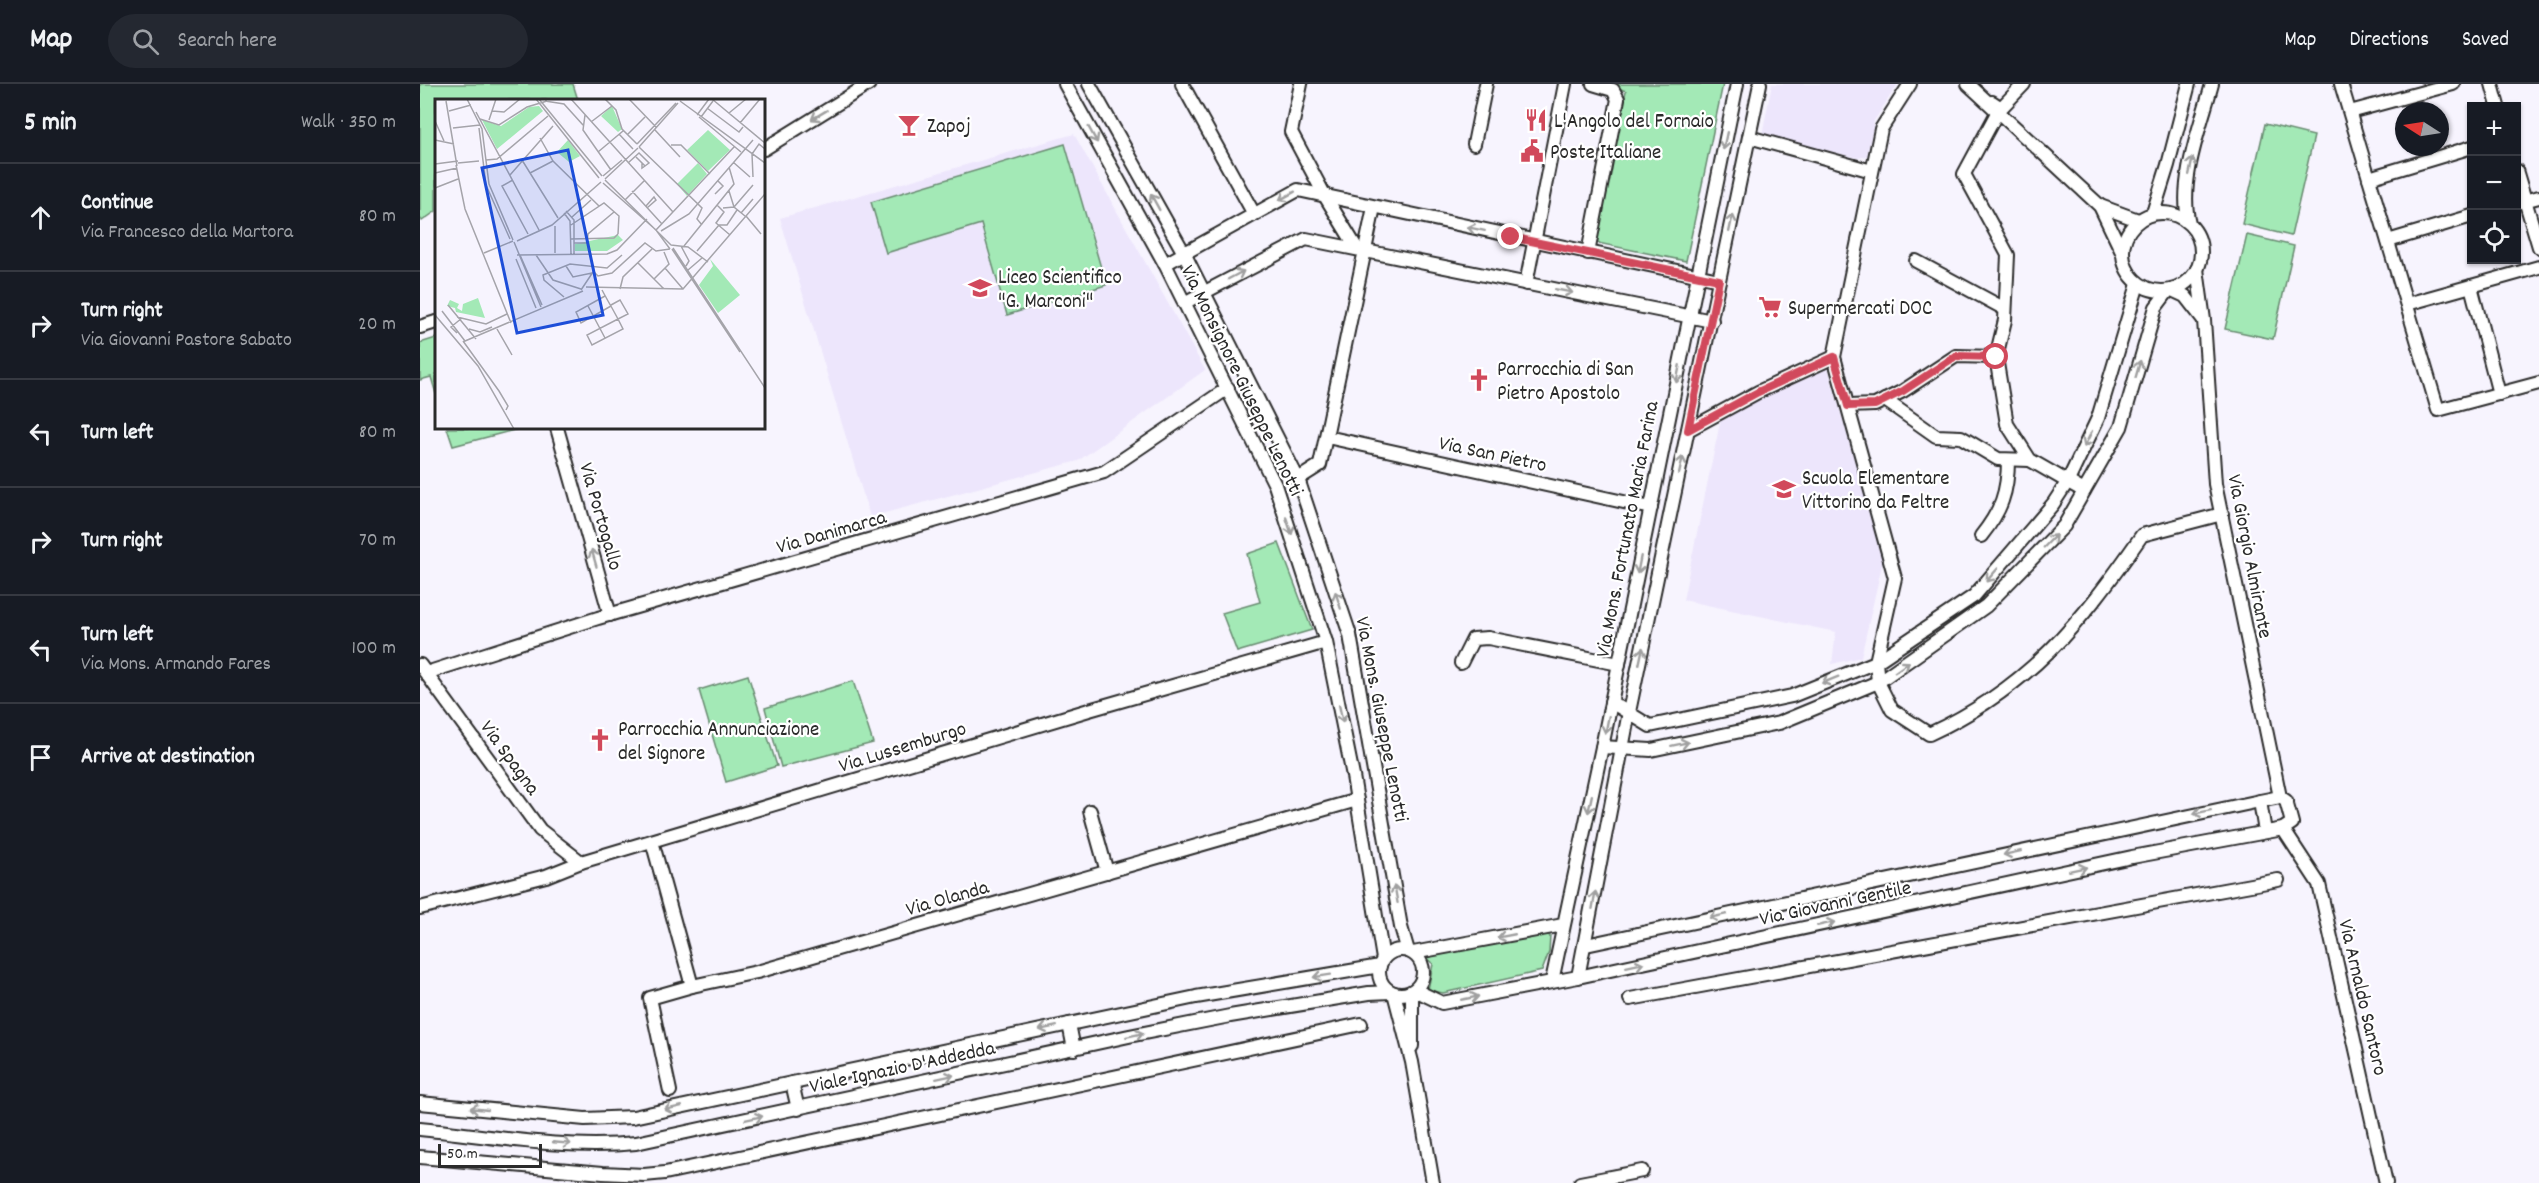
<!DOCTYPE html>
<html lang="en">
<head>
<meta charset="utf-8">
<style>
	body { margin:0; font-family:Dekko,sans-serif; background:#242831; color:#f1f3f6 }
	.controls { position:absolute; right:18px; top:18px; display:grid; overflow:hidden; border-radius:0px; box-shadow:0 2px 4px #0004 }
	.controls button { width:54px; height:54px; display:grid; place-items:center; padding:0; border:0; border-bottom:2px solid #363941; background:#171b24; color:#f1f3f6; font:30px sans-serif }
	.compass { position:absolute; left:1975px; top:18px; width:54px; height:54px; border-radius:50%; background:#171b24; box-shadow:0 2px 4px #0004; rotate:282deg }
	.scale { position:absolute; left:18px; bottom:15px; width:104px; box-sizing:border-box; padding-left:6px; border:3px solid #2b2b2b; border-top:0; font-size:16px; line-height:21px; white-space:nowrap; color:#2b2b2b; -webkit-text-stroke:4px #fff; paint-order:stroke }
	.stop { position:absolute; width:18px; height:18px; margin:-14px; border:4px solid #d1495b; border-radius:50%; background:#fff }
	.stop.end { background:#d1495b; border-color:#fff; box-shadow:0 2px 6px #0008 }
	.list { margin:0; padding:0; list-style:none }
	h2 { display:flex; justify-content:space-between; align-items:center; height:78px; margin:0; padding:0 24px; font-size:26px }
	h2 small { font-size:20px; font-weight:400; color:#9ea1a6 }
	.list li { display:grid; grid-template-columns:39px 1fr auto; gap:18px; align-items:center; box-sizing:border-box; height:108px; padding:0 24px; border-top:2px solid #363941 }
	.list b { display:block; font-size:22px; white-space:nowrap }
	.list p { margin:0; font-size:20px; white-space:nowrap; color:#9ea1a6 }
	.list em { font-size:20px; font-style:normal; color:#9ea1a6 }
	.icon { flex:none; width:33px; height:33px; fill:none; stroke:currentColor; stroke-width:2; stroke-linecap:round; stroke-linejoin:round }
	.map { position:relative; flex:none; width:2119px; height:1099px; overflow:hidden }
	header { display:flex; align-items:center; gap:36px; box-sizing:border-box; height:84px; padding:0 30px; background:#171b24; border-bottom:2px solid #363941 }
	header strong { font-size:28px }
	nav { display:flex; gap:33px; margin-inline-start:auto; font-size:21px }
	.search { width:420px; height:54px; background:#242831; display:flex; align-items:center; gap:15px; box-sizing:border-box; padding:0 21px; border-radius:33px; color:#9ea1a6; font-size:22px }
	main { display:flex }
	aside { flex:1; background:#171b24 }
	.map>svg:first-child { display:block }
</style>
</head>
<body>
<header>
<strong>Map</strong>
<div class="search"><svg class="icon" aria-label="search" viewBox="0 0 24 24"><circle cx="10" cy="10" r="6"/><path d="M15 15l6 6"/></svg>Search here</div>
<nav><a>Map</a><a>Directions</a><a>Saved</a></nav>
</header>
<main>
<aside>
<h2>5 min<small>Walk · 350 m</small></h2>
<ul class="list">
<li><svg class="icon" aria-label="ahead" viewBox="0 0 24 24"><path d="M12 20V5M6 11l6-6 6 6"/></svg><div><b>Continue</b><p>Via Francesco della Martora</p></div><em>80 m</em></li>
<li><svg class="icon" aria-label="right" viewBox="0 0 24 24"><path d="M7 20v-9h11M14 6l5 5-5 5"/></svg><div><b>Turn right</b><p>Via Giovanni Pastore Sabato</p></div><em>20 m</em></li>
<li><svg class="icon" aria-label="left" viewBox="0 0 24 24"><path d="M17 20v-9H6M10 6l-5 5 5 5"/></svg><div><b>Turn left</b></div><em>80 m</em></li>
<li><svg class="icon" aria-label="right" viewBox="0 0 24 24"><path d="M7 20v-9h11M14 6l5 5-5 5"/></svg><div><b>Turn right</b></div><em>70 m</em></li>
<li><svg class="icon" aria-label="left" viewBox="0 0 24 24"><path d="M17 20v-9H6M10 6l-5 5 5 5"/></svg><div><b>Turn left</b><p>Via Mons. Armando Fares</p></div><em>100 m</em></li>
<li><svg class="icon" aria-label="arrive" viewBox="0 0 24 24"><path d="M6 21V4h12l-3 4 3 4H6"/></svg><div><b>Arrive at destination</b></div></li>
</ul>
</aside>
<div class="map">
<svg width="2119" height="1099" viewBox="0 0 2119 1099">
	<rect width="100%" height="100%" fill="#f7f4fe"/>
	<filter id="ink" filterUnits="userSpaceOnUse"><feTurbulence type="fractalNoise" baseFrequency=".0167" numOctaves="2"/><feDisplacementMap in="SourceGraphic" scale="12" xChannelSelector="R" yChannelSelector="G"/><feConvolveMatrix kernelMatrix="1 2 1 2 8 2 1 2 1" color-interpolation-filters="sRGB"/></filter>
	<g filter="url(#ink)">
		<g fill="#ede6fc">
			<path d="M1352,0H1478L1454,37L1447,72L1438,74L1342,51Z"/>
			<path d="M654,50L785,286L658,377L450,433L360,134Z"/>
			<path d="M1408,284L1463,476L1441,573L1412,580L1416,548L1263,516L1301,334Z"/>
		</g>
		<g fill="#a3e9b6" stroke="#678a70" stroke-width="1.5">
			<path d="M0,0H153L158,16H16V127L2,137L0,134Z"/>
			<path d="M1187,0H1303L1266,177L1173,158L1206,7Z"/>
			<path d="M1845,40L1894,52L1871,152L1822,140Z"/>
			<path d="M645,60L686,201L587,231L561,140L466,169L451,118Z"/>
			<path d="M1827,151L1874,162L1853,255L1805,245Z"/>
			<path d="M16,254V310L11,293L0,296V259Z"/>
			<path d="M27,344H102L33,362Z"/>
			<path d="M859,459L892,546L817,568L802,529L840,518L827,470Z"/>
			<path d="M328,591L357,682L306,698L279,606Z"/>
			<path d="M433,597L453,659L361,683L345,624Z"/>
			<path d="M1124,849L1130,852L1129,868L1122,887L1023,909L1008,906L1013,880L1005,873Z"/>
		</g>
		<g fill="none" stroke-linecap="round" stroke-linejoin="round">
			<g stroke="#2b2b2b" stroke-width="16">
				<g id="minor">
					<path d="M645,0L745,180L855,401L906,558L933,692L963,875"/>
					<path d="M669,0L764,169L878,395L930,551L981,843L988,867"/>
					<path d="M762,0L834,130"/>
					<path d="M881,0L871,48L905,112L936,163"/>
					<path d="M1490,0L1461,45L1414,273L1475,494L1456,578L1458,598L1472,626L1509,650C1609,604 1661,539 1722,451L1802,430"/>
					<path d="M1548,0L1680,122L1702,168"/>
					<path d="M1921,0L2018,326L2119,299"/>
					<path d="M2072,0L2078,22"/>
					<path d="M1572,18L1581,24L1604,0"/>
					<path d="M1930,28L2033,0"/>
					<path d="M1329,53L1452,87"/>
					<path d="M1054,60L1066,0"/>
					<path d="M344,65L449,0"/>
					<path d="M2096,86L2119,163"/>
					<path d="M1949,94L2052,63"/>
					<path d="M2096,119L2119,113"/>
					<path d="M1680,122L1718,136"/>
					<circle cx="1742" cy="168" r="39"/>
					<path d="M1733,129L1748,81L1769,0"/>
					<path d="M1769,139C1758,98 1781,41 1792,0"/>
					<path d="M1968,157L2052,132"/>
					<path d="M1168,169L1198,15L1193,6L1173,0"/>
					<path d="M1496,177L1585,225"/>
					<path d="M745,180L878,106L1299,196"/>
					<path d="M1777,185L1784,236L1795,400L1860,713"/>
					<path d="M1106,200L1145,0"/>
					<path d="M2051,202L2079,310"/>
					<path d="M1752,206L1765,212L1783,235"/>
					<path d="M764,219L886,155L1292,237"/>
					<path d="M1987,220L2119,183"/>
					<path d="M0,243L16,238"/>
					<path d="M1576,273L1587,340L1610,376L1664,407"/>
					<path d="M1465,316L1516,352L1541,353L1578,375L1610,376"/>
					<path d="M1428,322L1455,321L1483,307L1536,272L1576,273L1585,236L1588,171L1544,90L1578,27"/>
					<path d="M137,344L190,531"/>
					<path d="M1268,346L1338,308L1414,273"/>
					<path d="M907,353L1231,424"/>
					<path d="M878,395L900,381L954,123"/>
					<path d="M1561,452C1581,427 1588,408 1588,376"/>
					<path d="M1041,579L1053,555L1068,554L1199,580"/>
					<path d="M0,581L120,746L161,778"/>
					<path d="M6,589L178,534L684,388L808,304"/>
					<path d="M1191,618L1230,642L1372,612L1456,578L1554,512L1633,420L1648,397L1678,334L1718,200"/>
					<path d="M1182,663L1231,666L1359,639L1458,598L1566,522L1644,442L1701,343L1736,223L1748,207"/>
					<path d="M670,727L687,788"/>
					<path d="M1863,745L1899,800L1966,1099"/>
					<path d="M232,757L272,902L337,888L937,716"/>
					<path d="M0,824L126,792L161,778L669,626L906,558"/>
					<path d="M1166,861L1840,717"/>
					<circle cx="981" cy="888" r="22"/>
					<path d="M993,869L1143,841"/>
					<path d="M1158,893L1210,623L1340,0"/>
					<path d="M1132,897L1182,663L1317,0"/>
					<path d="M995,906L1022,919L1158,893L1712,773L1863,745L1872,739L1866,717L1860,713L1840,717L1845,748"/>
					<path d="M974,909L992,978L1013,1099"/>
					<path d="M1210,915L1858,796"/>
					<path d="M649,940L654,965"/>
					<path d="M992,962V908"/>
					<path d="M372,999L378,1025"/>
					<path d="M250,1007L230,914L272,902"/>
					<path d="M0,1019L165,1035L213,1033L776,913L960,882"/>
					<path d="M0,1045C71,1052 144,1066 216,1059L709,952L810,932L949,909L971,908"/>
					<path d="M0,1073L183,1089L224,1091L245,1089L941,940"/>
					<path d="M1160,1099L1222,1087"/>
				</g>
			</g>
			<use href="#minor" stroke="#fff" stroke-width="12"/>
		</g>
		<defs><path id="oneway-shaft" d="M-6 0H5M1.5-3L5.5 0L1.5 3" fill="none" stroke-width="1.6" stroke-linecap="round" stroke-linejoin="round" transform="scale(1.5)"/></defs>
		<g stroke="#a0a0a0">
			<use href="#oneway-shaft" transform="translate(399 31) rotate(149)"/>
			<use href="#oneway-shaft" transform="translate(673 51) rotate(61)"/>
			<use href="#oneway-shaft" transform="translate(1305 57) rotate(102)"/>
			<use href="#oneway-shaft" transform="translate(1771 82) rotate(-78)"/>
			<use href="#oneway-shaft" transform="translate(867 112) rotate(151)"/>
			<use href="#oneway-shaft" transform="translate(735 118) rotate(-119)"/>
			<use href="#oneway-shaft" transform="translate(1311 139) rotate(-78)"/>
			<use href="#oneway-shaft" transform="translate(1056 145) rotate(-168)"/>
			<use href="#oneway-shaft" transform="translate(816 191) rotate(-28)"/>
			<use href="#oneway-shaft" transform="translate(1144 207) rotate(11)"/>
			<use href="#oneway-shaft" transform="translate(1718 285) rotate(-74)"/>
			<use href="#oneway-shaft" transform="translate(1258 290) rotate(101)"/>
			<use href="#oneway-shaft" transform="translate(1668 355) rotate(116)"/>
			<use href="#oneway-shaft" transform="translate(1261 381) rotate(-78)"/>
			<use href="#oneway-shaft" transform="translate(869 442) rotate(71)"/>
			<use href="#oneway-shaft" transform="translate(1630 457) rotate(-46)"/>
			<use href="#oneway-shaft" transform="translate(174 474) rotate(-106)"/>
			<use href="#oneway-shaft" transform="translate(1219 481) rotate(101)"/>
			<use href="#oneway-shaft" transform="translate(1572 491) rotate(131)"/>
			<use href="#oneway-shaft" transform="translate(918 516) rotate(-108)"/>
			<use href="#oneway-shaft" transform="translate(1221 572) rotate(-78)"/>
			<use href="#oneway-shaft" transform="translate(1482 583) rotate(-35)"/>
			<use href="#oneway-shaft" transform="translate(1410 596) rotate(158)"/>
			<use href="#oneway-shaft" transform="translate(921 630) rotate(78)"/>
			<use href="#oneway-shaft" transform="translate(1187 641) rotate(101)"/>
			<use href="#oneway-shaft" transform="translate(1260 660) rotate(-12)"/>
			<use href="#oneway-shaft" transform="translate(1170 720) rotate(102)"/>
			<use href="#oneway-shaft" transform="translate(1782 728) rotate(168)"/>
			<use href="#oneway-shaft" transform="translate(1592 769) rotate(168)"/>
			<use href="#oneway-shaft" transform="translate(1658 785) rotate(-12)"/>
			<use href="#oneway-shaft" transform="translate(976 810) rotate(-100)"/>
			<use href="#oneway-shaft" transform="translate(1174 816) rotate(-80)"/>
			<use href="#oneway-shaft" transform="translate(1298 832) rotate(168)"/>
			<use href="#oneway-shaft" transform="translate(1406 840) rotate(-12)"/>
			<use href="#oneway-shaft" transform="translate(1086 852) rotate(169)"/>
			<use href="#oneway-shaft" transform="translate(1215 881) rotate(-12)"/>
			<use href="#oneway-shaft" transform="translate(902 892) rotate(171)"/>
			<use href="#oneway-shaft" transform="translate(1050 914) rotate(-11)"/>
			<use href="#oneway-shaft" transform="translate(628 944) rotate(168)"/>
			<use href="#oneway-shaft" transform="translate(715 951) rotate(-12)"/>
			<use href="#oneway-shaft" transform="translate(525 993) rotate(-12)"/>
			<use href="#oneway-shaft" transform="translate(253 1024) rotate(168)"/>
			<use href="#oneway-shaft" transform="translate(59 1025) rotate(-174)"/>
			<use href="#oneway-shaft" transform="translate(334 1034) rotate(-12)"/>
			<use href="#oneway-shaft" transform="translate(142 1059) rotate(5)"/>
		</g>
	</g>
	<g fill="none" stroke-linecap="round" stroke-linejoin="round" filter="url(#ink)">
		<path stroke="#d1495b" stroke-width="8" d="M1091,153L1299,196L1268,346L1338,308L1414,273L1428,322L1455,321L1483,307L1536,272L1576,273"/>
	</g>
	<defs>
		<g id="restaurant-bare" transform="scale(1.8)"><path d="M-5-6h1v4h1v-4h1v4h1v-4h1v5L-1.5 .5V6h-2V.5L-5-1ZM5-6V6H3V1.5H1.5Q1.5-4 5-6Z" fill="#d1495b" stroke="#fff" stroke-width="2.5" paint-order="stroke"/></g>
		<g id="bar-bare" transform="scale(1.8)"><path d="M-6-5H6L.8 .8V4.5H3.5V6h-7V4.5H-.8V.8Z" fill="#d1495b" stroke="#fff" stroke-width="2.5" paint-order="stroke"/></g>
		<g id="civic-bare" transform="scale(1.8)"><path d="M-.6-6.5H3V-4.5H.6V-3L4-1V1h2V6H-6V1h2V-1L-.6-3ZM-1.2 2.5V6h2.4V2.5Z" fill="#d1495b" stroke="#fff" stroke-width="2.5" paint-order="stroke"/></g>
		<g id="school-bare" transform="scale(1.8)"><path d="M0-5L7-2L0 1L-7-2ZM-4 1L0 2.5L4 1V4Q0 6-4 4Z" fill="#d1495b" stroke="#fff" stroke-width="2.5" paint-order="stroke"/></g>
		<g id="supermarket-bare" transform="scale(1.8)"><path d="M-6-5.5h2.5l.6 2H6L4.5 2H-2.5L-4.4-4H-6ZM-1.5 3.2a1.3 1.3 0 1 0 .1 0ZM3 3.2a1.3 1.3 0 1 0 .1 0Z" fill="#d1495b" stroke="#fff" stroke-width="2.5" paint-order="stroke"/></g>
		<g id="church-bare" transform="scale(1.8)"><path d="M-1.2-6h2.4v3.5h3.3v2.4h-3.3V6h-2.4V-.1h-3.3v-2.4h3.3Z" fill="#d1495b" stroke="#fff" stroke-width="2.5" paint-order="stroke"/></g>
	</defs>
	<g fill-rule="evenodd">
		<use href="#restaurant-bare" x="1116" y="36"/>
		<use href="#bar-bare" x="489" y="41"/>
		<use href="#civic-bare" x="1112" y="67"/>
		<use href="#school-bare" x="560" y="204"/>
		<use href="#supermarket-bare" x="1350" y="223"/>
		<use href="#church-bare" x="1059" y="296"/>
		<use href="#school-bare" x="1364" y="405"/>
		<use href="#church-bare" x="180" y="656"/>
	</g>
	<g text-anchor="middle" stroke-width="4.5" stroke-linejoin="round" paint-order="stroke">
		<g font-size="21" fill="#2b2b2b" stroke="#fff" text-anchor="start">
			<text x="1134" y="43">L'Angolo del Fornaio</text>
			<text x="507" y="48">Zapoj</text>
			<text x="1130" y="74">Poste Italiane</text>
			<text x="578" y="199">Liceo Scientifico<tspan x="578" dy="24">"G. Marconi"</tspan></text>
			<text x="1368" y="230">Supermercati DOC</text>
			<text x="1077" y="291">Parrocchia di San<tspan x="1077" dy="24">Pietro Apostolo</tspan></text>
			<text x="1382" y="400">Scuola Elementare<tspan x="1382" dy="24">Vittorino da Feltre</tspan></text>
			<text x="198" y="651">Parrocchia Annunciazione<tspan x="198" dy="24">del Signore</tspan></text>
		</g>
		<g font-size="21" fill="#2b2b2b" stroke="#fff">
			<text transform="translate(823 296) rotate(64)" y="7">Via Monsignore Giuseppe Lenotti</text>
			<text transform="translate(1073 369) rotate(12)" y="7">Via San Pietro</text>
			<text transform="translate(182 432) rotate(74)" y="7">Via Portogallo</text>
			<text transform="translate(1206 445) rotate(-79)" y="7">Via Mons. Fortunato Maria Farina</text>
			<text transform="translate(411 447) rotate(-16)" y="7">Via Danimarca</text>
			<text transform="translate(1831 472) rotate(79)" y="7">Via Giorgio Almirante</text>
			<text transform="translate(963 635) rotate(79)" y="7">Via Mons. Giuseppe Lenotti</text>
			<text transform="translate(482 662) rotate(-17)" y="7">Via Lussemburgo</text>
			<text transform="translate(91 673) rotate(54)" y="7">Via Spagna</text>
			<text transform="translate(527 813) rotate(-16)" y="7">Via Olanda</text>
			<text transform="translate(1415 818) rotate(-12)" y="7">Via Giovanni Gentile</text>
			<text transform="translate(1944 913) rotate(77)" y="7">Via Arnaldo Santoro</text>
			<text transform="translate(482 982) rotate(-12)" y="7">Viale Ignazio D'Addedda</text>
		</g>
	</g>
	<g transform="translate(15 15)">
		<rect width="330" height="330" fill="#f7f4fe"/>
		<path d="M104,7L108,12L62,50L47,21L66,27L94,8ZM177,7L187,30L183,33L166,17ZM273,31L295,51L273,72L252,51ZM133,41L145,57L134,63L122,53ZM263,64L272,75L252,97L242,85ZM183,136L188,141L172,152H140V145ZM275,160L305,196L283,214L264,186L278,167ZM43,199L50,219L21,213L20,209L12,207L15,201L24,205L22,209L27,212L28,205Z" fill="#a3e9b6"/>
		<path fill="none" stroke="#a5a4aa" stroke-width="1.5" d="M32,0L47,30L54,85L78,141M101,0L164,79M104,0L167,77M136,0L238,113M170,0L181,11L187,30L202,45M194,0L221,28M277,0L330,44M11,2L22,67M110,2L129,5L148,26M245,2L330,64M272,9L304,33L308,28M14,12L36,6M57,12L69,13L85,0M41,13L104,131M294,14L311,0M150,16L148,31L176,71M262,16L274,0M264,18L306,53M266,18L278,2M45,20L64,26L92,8L112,2M54,21L61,0M0,22L9,42M156,23L177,7M305,24L325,0M18,29L45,26M44,29L51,86L75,140M220,31L245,58M184,35L198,50M192,36L210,18M105,39L118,62L164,107M0,41L19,45M202,45L241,4M236,46H246L275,75M204,48L267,109L262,120L267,126M204,48L243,4M163,53L188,32M201,58L210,67L207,69V64M51,61L62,60L113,17M87,61L123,119M298,63L315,78M23,64L44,62M193,64L204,54L214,64L210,67M0,65L23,62M21,66L30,110L76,224M0,74L22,69M95,74L118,62M75,76L118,27M168,77L187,61M318,78L317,55L324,45L330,50M170,80L203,49M78,81L67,87L93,135M170,81L236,146M168,84L221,131L235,150M0,89L23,80M197,92L227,125M294,92L299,108L310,117M280,95L288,87L283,82M190,101L209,82M282,106L289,113L281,124L295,136M211,107L219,98L221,101L212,109M288,109L299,108L318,86M131,112L139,121V155M129,114L135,122L136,155M306,114L318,100M311,117L326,135M137,118L156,101M136,126L169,104L184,117L183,135M221,131L299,48M226,132L254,115L318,41M136,140L179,139L183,135M82,142L117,126L166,83M79,143L106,208M139,144H152L153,135L179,113M236,146L253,148L273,163M246,147L254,162L251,167M249,147L299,85L294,68M238,149L330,289M237,150L305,253M262,152L284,126H292L302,111M49,154L78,142M120,154V127M82,156L172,155L182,151L212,120M85,156L107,206M101,156L118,181L146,190M81,160L101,209M203,164L229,190M131,167L138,178L157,174M230,169L248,190M253,171L267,159M158,172L163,177L177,174L210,144L221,152L235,150M219,180L234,165L229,153M151,188L248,190L330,95M185,190L188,178L217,150M146,191L158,173M167,191L173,202L177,209L183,220L188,230L157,246L152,236L183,220L193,215L185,201L176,206M170,197L141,213L146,224L176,207M129,198L109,181L108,176L135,165L172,169L187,156M13,206L41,240M153,207L170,239M7,212L30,242L148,192M0,216L43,267L79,330M22,218L51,225L72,215M34,230L45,233L57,228M62,230L77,256M22,234L16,228L27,219M28,242L64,292L73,307L71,311"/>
		<path fill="#1d4ed8" fill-opacity="0.15" stroke="#1d4ed8" stroke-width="3" d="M133,51L168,216L82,234L47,69Z"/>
		<rect width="330" height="330" fill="none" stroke="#2b2b2b" stroke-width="3"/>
	</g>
</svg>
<div class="controls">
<button>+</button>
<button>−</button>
<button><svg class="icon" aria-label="locate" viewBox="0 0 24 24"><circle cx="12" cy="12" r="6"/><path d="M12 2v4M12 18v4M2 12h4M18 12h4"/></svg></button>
</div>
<svg class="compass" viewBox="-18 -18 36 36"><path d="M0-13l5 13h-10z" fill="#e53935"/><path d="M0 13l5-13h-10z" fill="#9ea1a6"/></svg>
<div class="scale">50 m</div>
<div class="stop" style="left:1576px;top:273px"></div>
<div class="stop end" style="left:1091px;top:153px"></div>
</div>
</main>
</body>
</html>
